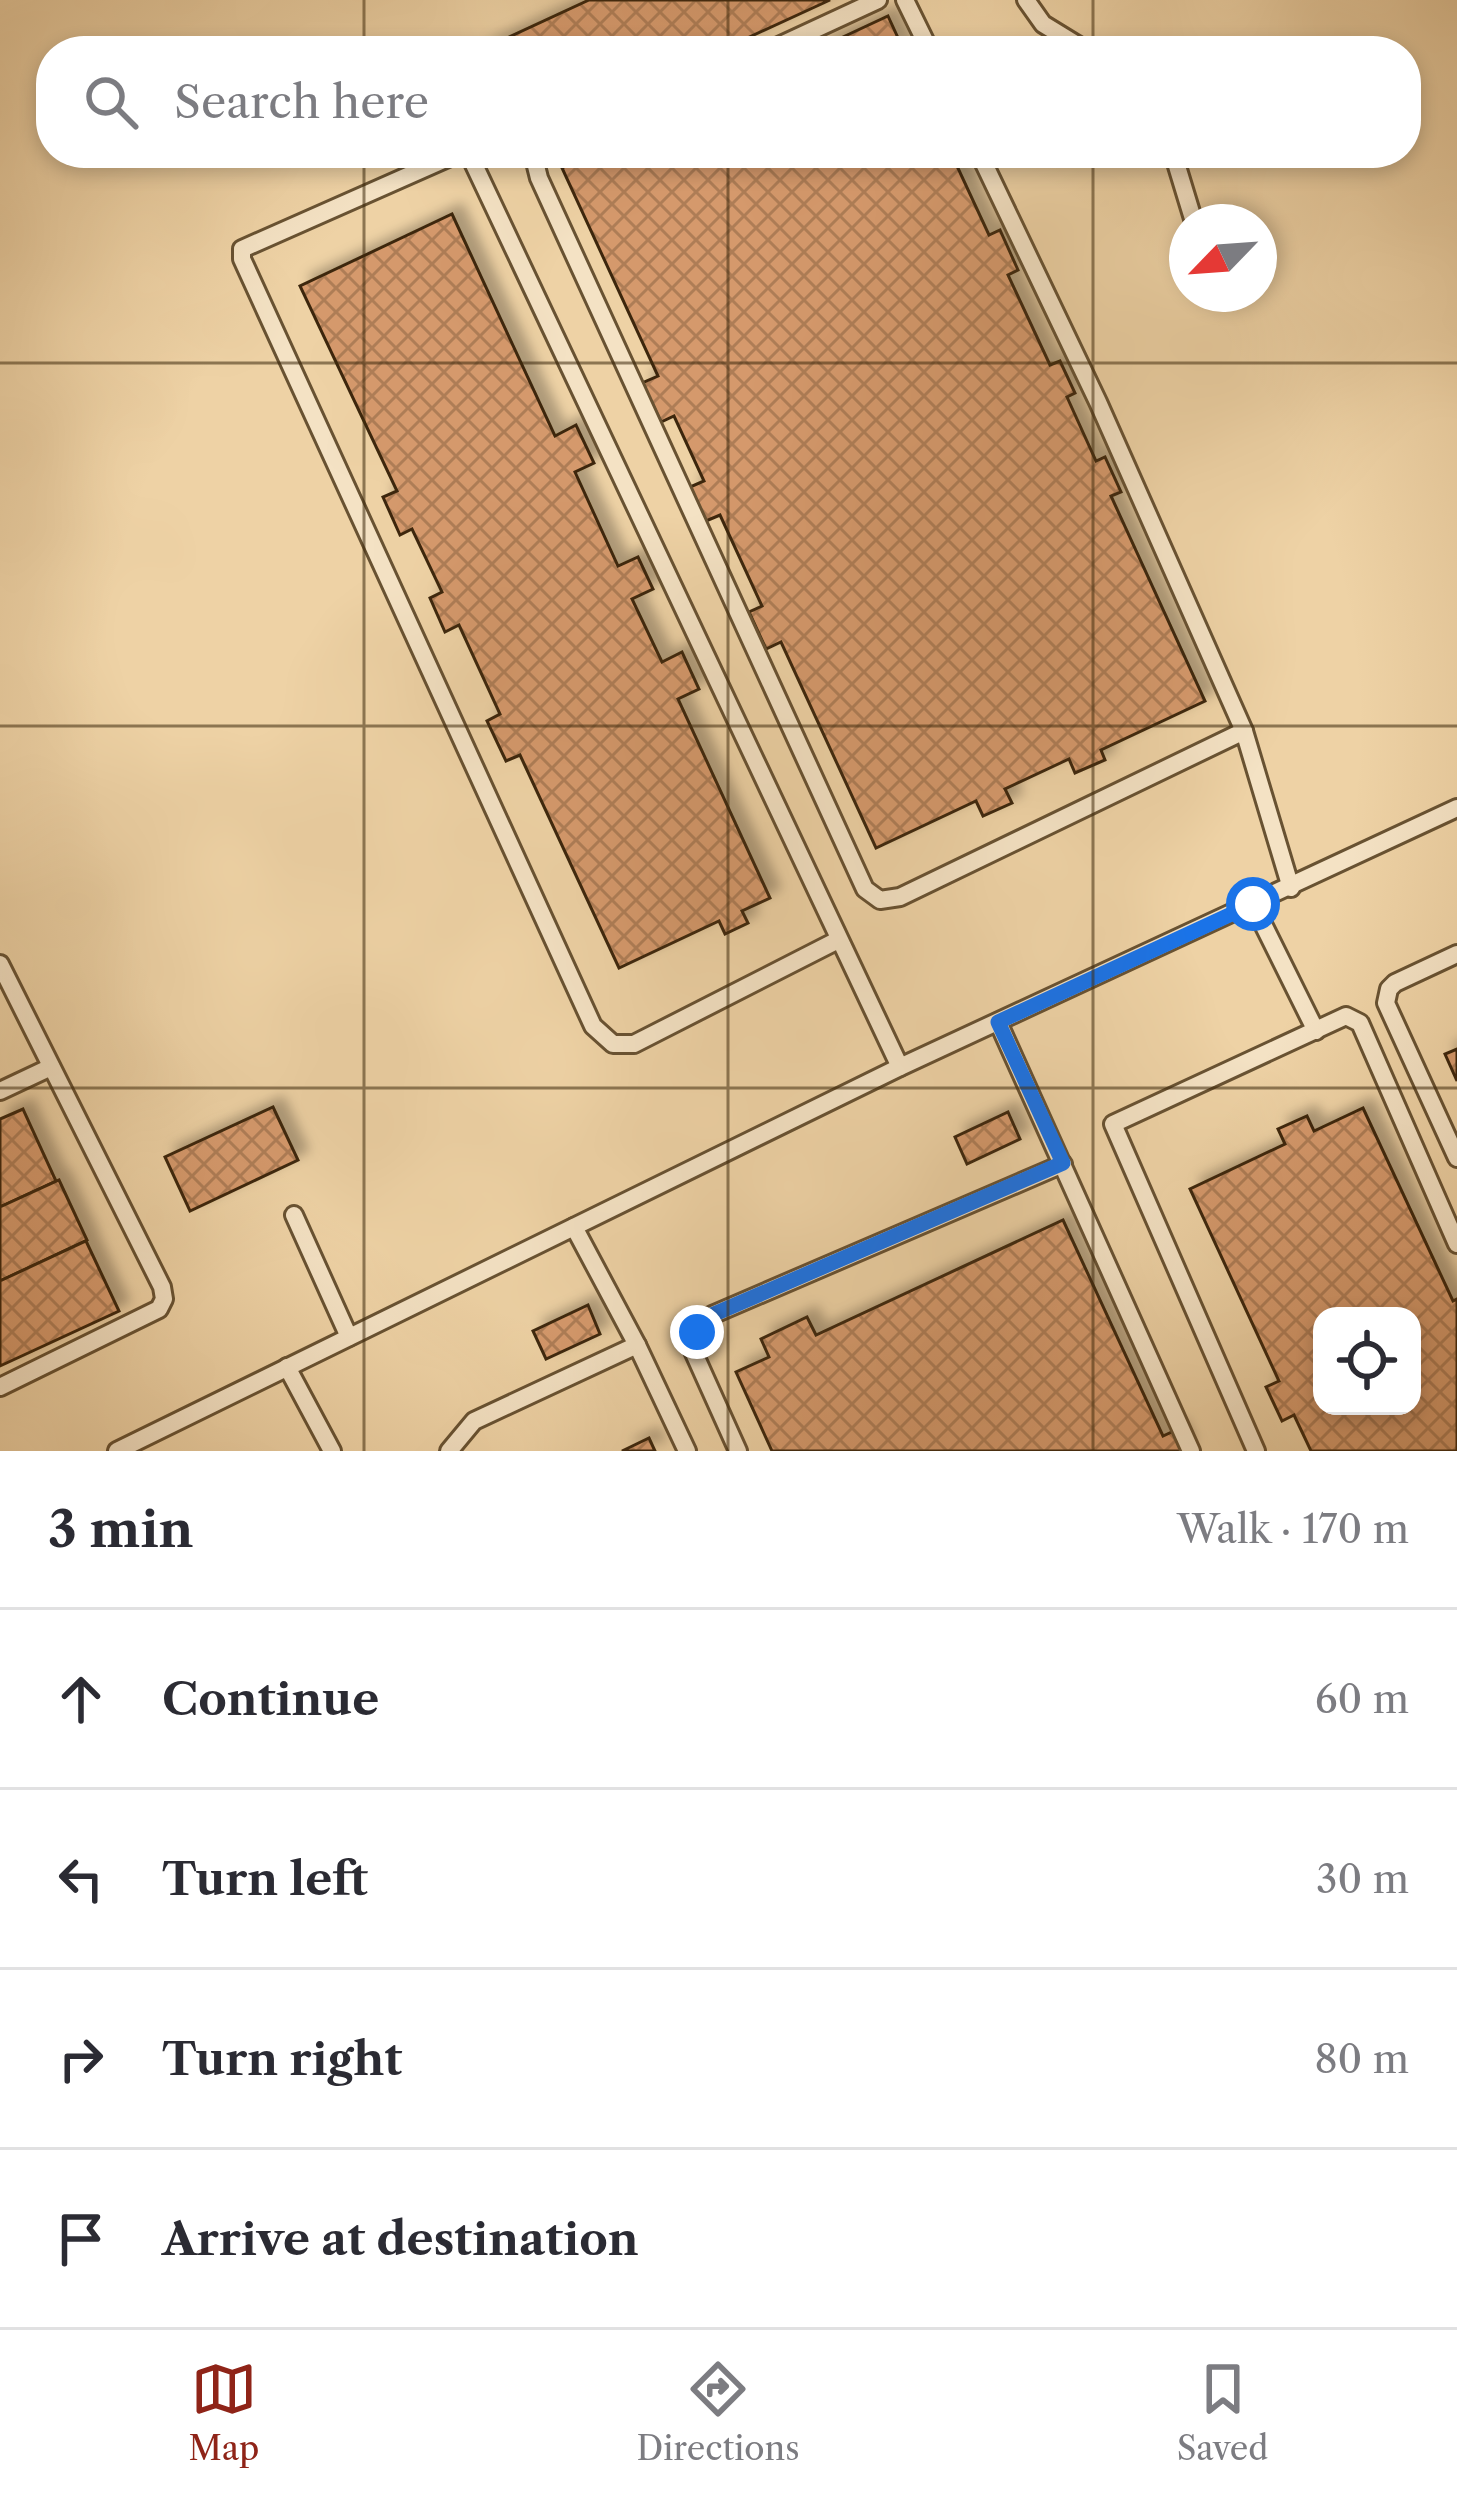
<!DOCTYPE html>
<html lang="en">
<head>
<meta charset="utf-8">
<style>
	body { margin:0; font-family:"Libre Caslon Text",serif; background:#f2f2f3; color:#2b2b33 }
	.controls { position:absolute; right:36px; bottom:36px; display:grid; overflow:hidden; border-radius:24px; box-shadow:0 6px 18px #0003 }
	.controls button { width:108px; height:108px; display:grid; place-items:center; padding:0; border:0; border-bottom:3px solid #e1e1e2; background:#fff; color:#2b2b33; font:60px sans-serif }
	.compass { position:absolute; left:1169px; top:204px; width:108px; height:108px; border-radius:50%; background:#fff; box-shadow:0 6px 18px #0003; rotate:245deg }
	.stop { position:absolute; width:36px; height:36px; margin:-27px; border:9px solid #1a73e8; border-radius:50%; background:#fff }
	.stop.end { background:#1a73e8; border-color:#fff; box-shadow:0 3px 12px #0008 }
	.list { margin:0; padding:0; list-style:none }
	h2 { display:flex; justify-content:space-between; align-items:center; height:156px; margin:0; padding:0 48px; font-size:51px }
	h2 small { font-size:39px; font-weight:400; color:#7c7c81 }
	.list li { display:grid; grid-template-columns:78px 1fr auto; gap:36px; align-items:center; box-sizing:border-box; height:180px; padding:0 48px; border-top:3px solid #e1e1e2 }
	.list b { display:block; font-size:45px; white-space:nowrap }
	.list em { font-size:39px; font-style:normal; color:#7c7c81 }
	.icon { flex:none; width:66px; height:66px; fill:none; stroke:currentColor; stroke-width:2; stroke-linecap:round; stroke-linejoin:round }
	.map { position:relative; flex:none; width:1457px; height:1451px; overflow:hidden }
	.search { position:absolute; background:#fff; box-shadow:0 6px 18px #0003; left:36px; right:36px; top:36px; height:132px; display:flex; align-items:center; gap:30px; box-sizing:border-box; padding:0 42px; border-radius:48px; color:#7c7c81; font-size:45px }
	.sheet { height:876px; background:#fff }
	nav { display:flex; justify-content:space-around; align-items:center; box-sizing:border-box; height:168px; border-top:3px solid #e1e1e2; background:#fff; font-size:33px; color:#7c7c81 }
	nav a { display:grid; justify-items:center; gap:6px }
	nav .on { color:#8f2418 }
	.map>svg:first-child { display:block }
</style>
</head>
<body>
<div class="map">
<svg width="1457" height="1451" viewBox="0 0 1457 1451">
	<defs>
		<pattern id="building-cross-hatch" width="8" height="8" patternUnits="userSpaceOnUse" patternTransform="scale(3)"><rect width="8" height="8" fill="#d5996c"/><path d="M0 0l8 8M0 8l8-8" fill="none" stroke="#ae7d57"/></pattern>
		<filter id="shadow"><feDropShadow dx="10" dy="-10" stdDeviation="6" flood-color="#0004"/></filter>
	</defs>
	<rect width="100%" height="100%" fill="#eed2a5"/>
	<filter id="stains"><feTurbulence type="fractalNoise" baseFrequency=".00167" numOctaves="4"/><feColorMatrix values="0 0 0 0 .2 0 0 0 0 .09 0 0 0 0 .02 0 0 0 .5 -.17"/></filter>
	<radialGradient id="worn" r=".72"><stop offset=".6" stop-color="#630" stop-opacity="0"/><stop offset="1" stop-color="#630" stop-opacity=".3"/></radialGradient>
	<g fill="url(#building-cross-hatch)" stroke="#3c280c" stroke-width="3" fill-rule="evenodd" filter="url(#shadow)">
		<path d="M589,0H830L719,51H479Z"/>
		<path d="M888,16L904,51H813Z"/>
		<path d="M594,153H951L989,235L1000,230L1018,270L1008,275L1050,365L1060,361L1075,393L1067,397L1096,461L1105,457L1121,492L1111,496L1205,701L1101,750L1105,760L1075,773L1069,759L1005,789L1012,803L983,816L976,801L876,848L781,642L766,649L749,612L762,606L720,515L706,521L690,487L704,481L674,416L661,422L642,383L658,376L562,168Z"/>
		<path d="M452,214L555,436L576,425L594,463L575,472L618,566L638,557L653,589L632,599L662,662L682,652L699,689L678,699L770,898L742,911L748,923L725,934L719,921L619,968L520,755L506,761L487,721L500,714L459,625L445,632L430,598L442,592L412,529L400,535L383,497L397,491L300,286Z"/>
		<path d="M1457,1049V1081L1445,1054Z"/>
		<path d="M273,1107L298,1160L190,1211L165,1157Z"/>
		<path d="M1363,1108L1453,1301L1457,1299V1451H1311L1294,1415L1282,1421L1266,1387L1279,1381L1190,1189L1285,1144L1278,1129L1307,1116L1314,1131ZM1322,1316H1412V1406H1322Z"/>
		<path d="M23,1109L56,1181L0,1207V1119Z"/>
		<path d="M1008,1112L1020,1139L967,1164L955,1137Z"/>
		<path d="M59,1180L87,1240L0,1281V1207Z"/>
		<path d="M1063,1220L1163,1436L1176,1430L1185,1451H772L736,1372L769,1357L761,1339L807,1317L816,1335Z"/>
		<path d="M86,1241L119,1311L0,1366V1281Z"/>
		<path d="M588,1305L600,1334L546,1359L533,1331Z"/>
		<path d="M649,1438L655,1451H622Z"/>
	</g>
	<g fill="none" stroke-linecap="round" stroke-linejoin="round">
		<g stroke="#685232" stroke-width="22">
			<g id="service">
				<path d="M905,0L930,51"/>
				<path d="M1026,0L1043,24L1087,51"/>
				<path d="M768,51L878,0"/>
				<path d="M548,153L540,157L536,166L539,178L865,889L880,900L900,897L1244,731"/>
				<path d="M979,153L1098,402L1244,731L1291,888"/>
				<path d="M1173,153L1194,222"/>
				<path d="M1253,904L1316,1031"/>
				<path d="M838,940L634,1044H613L593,1026L242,259V249L457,154H469L900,1067"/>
				<path d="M1457,954L1395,983L1389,989L1386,1003L1457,1158"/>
				<path d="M0,964L162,1287L164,1299L159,1309L0,1387"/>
				<path d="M998,1022L1191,1451"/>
				<path d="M0,1091L51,1067"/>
				<path d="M294,1215L349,1337"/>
				<path d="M574,1227L637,1345L687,1451"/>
				<path d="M287,1367L332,1451"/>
				<path d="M117,1451L900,1067L1457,808"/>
				<path d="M449,1451L474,1421L637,1345"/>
				<path d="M738,1451L693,1351L697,1332L712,1315L1063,1164"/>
				<path d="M1256,1451L1113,1124L1346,1016L1360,1023L1457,1244"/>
			</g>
		</g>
		<use href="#service" stroke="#f4e2c4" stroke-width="16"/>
	</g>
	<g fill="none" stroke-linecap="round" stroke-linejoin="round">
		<path stroke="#1a73e8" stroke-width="15" d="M697,1332L712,1315L1063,1163L998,1022L1253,904"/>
	</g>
	<path fill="none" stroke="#3c280c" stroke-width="3" stroke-opacity="0.55" d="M364,0V51M728,0V51M1093,0V51M364,153V1451M728,153V1451M1093,153V1451M0,363H1457M0,726H1457M0,1088H1457"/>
	<rect width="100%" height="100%" filter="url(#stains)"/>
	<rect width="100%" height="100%" fill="url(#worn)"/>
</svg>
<div class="controls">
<button><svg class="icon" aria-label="locate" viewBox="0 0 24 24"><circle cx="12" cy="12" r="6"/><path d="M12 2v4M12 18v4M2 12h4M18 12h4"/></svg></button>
</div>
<svg class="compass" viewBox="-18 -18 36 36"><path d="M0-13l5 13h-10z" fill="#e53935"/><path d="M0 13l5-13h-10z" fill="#7c7c81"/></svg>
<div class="stop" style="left:1253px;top:904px"></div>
<div class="stop end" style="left:697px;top:1332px"></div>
<div class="search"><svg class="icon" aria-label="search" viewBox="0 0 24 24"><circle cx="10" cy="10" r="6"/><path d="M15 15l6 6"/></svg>Search here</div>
</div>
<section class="sheet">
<h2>3 min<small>Walk · 170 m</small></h2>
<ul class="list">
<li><svg class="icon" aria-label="ahead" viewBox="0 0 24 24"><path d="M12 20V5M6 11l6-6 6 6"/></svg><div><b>Continue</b></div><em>60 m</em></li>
<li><svg class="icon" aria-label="left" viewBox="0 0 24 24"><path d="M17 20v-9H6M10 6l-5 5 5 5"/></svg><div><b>Turn left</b></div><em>30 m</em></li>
<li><svg class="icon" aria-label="right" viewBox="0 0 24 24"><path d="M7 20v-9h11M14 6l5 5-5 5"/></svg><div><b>Turn right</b></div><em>80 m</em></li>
<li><svg class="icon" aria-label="arrive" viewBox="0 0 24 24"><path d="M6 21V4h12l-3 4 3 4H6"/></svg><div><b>Arrive at destination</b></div></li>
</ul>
</section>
<nav>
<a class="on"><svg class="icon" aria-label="map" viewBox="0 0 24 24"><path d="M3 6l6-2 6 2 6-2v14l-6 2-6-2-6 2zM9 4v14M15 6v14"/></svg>Map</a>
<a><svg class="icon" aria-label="directions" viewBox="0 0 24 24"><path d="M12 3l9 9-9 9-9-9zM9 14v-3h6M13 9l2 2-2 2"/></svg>Directions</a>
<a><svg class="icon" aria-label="saved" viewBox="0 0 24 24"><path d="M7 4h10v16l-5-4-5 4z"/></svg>Saved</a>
</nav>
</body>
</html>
